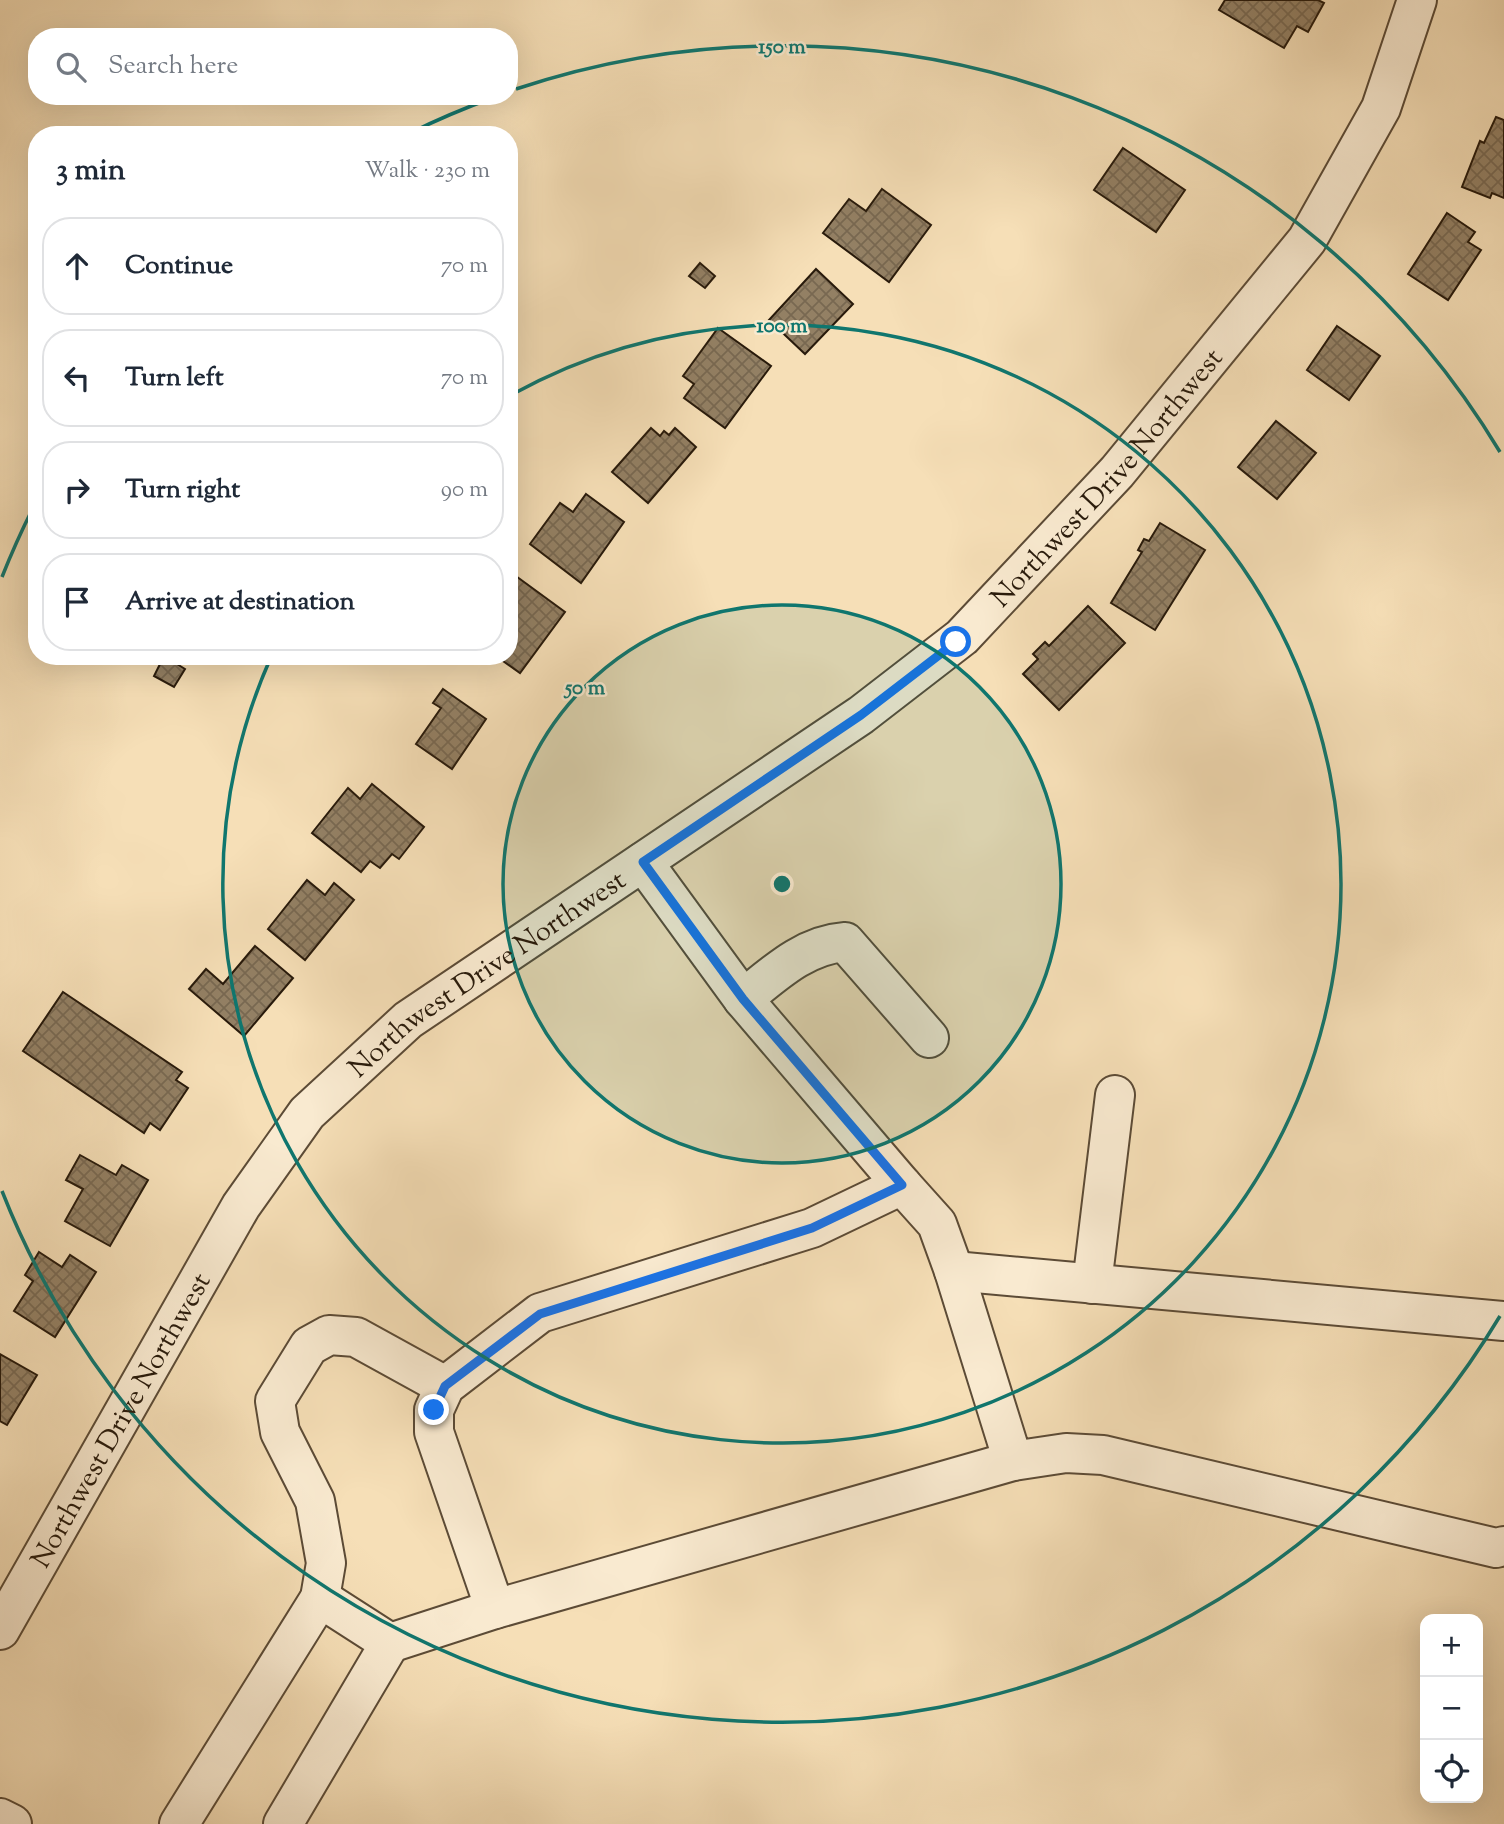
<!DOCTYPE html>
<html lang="en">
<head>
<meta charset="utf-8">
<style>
	body { margin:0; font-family:"Sorts Mill Goudy",serif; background:#f6f6f7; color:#1f2937 }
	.controls { position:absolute; right:21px; bottom:21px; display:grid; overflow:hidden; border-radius:14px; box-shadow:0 7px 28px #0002 }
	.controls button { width:63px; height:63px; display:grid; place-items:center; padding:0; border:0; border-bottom:2px solid #e0e1e3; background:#fff; color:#1f2937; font:35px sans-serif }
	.stop { position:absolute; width:21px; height:21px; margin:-16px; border:5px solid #1a73e8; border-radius:50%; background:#fff }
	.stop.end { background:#1a73e8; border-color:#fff; box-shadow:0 2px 7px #0008 }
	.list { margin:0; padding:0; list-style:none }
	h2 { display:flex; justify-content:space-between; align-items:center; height:91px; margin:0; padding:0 28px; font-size:30px }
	h2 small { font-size:23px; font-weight:400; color:#747a83 }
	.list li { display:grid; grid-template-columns:46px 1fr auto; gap:21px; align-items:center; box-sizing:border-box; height:98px; margin:0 14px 14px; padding:0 14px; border:2px solid #e0e1e3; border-radius:28px }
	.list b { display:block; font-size:26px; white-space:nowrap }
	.list em { font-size:23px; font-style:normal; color:#747a83 }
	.icon { flex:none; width:38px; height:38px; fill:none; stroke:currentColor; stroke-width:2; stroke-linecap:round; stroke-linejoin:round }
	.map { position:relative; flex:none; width:1504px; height:1824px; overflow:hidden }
	.search { position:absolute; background:#fff; box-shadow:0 7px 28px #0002; left:28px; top:28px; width:490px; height:77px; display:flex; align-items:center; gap:18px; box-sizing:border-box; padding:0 24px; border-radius:28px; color:#747a83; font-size:26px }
	.panel { position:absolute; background:#fff; box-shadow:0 7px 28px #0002; left:28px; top:126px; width:490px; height:539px; border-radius:28px }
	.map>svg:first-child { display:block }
</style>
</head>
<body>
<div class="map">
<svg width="1504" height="1824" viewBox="0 0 1504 1824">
	<defs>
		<pattern id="building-cross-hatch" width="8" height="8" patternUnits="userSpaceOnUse" patternTransform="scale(1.75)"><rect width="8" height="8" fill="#938064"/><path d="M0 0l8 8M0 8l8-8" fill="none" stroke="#786851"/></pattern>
	</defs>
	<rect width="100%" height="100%" fill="#f6dfb7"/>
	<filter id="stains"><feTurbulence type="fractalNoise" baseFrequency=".00286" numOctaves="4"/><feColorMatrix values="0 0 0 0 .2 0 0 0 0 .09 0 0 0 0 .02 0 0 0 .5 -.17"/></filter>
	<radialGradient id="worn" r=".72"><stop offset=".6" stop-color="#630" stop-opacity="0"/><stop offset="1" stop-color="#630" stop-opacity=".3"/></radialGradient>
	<g fill="url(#building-cross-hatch)" stroke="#281a0b" stroke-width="2">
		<path d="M1225,0H1318L1324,3L1308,32L1297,26L1284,48L1219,10Z"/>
		<path d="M1496,117L1504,120V198L1492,193L1490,198L1462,187L1480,141L1484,143Z"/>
		<path d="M1123,148L1185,190L1156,232L1094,190Z"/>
		<path d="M882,189L931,225L889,282L823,233L849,199L866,211Z"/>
		<path d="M1447,213L1475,232L1468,242L1481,250L1448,300L1408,274Z"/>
		<path d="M700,263L715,276L705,288L689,276Z"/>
		<path d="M816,269L853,304L805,354L769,320Z"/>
		<path d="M1337,326L1380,356L1349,400L1307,370Z"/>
		<path d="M718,328L771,366L725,428L684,398L694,384L683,376Z"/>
		<path d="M1276,421L1316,453L1277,499L1238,467Z"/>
		<path d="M651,428L660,436L664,431L669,435L675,428L696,447L648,503L612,472Z"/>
		<path d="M586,494L624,522L581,583L530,544L560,503L573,512Z"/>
		<path d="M1160,523L1205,550L1155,630L1111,603L1142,552L1138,550L1144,539L1149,541Z"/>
		<path d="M509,571L565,612L520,673L496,656H509Z"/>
		<path d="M1088,606L1125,643L1059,710L1023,674L1038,659L1033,654L1045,642L1049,646Z"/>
		<path d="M164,656L185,669L174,687L154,676Z"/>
		<path d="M443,689L486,719L452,769L416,744L441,708L433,703Z"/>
		<path d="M372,784L424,827L399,859L392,854L380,868L370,861L361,872L312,833L348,788L360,799Z"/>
		<path d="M307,880L325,895L334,883L354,900L305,960L268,929Z"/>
		<path d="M255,946L293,978L244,1036L189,989L206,969L223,984Z"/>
		<path d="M63,992L182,1072L176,1080L188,1088L160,1130L150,1123L144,1133L23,1051Z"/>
		<path d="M80,1155L116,1175L122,1165L148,1180L110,1246L65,1221L83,1189L66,1180Z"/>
		<path d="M39,1252L62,1267L70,1255L96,1272L55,1337L14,1311L33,1281L25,1275Z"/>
		<path d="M0,1354L37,1375L7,1425L0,1421Z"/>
	</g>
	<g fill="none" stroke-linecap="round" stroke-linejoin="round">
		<g stroke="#5c4b36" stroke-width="42">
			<g id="minor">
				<path d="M743,999C774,974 804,945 845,942L929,1038"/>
				<path d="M902,1185L937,1224L954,1271L1013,1461L1066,1453L1103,1455L1496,1548L1504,1546"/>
				<path d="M954,1271L1504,1321"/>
				<path d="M1092,1284L1115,1095"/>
				<path d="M320,1598L326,1563L315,1501L280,1432L275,1401L309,1346L329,1335L356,1337L445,1386"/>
				<path d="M495,1609L434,1432V1410L445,1386L540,1313L812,1228L902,1185L743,999L643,862"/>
				<path id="s1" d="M0,1630L241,1206L307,1113L408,1020L861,715L962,637L1117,472L1307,240L1381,108L1417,0"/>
				<path d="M390,1643L495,1609L1013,1461"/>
				<path d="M0,1818L12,1824"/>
				<path d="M179,1824L320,1598L390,1643L283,1824"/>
			</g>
		</g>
		<use href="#minor" stroke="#f9ead0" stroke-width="38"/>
	</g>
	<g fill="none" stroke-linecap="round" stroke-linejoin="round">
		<path stroke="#1a73e8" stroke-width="9" d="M434,1410L445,1386L540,1314L812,1228L902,1185L743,999L643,862L861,715L956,642"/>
	</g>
	<circle cx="782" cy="884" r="279" fill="#0f766e" fill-opacity=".12"/>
	<g fill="none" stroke="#0f766e" stroke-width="3.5">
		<circle cx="782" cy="884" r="279"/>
		<path d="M511 395A559 559 0 1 1 271 657"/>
		<path d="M1500 1316A838 838 0 0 1 2 1191M2 577A838 838 0 0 1 35 504M408 134A838 838 0 0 1 495 97M516 89A838 838 0 0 1 1500 452"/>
	</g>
	<g text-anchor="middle" stroke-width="5" stroke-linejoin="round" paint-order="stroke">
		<g font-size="28" fill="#281a0b" stroke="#f9ead0">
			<text dy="10" stroke="none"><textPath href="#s1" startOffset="1628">Northwest Drive Northwest</textPath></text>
			<text dy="10" stroke="none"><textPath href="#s1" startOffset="830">Northwest Drive Northwest</textPath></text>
			<text dy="10" stroke="none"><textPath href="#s1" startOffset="242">Northwest Drive Northwest</textPath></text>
		</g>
	</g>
	<circle cx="782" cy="884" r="10" fill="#0f766e" stroke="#f9ead0" stroke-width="3.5"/>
	<g font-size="21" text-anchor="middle" font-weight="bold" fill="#0f766e" stroke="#f9ead0" stroke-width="5" stroke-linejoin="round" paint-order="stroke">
		<text x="782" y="53">150 m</text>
		<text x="782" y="332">100 m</text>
		<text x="585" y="694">50 m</text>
	</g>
	<rect width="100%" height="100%" filter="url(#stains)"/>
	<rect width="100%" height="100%" fill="url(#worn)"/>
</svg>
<div class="controls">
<button>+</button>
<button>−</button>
<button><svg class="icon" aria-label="locate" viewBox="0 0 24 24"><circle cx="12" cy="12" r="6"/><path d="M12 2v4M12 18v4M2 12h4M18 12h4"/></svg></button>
</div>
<div class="stop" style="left:956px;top:642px"></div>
<div class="stop end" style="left:434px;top:1410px"></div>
<div class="search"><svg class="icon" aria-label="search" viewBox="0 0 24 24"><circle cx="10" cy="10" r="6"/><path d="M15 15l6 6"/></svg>Search here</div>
<section class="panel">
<h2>3 min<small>Walk · 230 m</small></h2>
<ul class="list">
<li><svg class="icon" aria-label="ahead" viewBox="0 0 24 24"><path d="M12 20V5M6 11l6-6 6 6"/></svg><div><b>Continue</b></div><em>70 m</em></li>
<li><svg class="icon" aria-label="left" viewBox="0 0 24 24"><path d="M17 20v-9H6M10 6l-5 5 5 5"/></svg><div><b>Turn left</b></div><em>70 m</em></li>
<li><svg class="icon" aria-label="right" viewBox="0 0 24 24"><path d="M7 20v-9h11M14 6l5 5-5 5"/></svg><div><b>Turn right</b></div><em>90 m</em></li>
<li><svg class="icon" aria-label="arrive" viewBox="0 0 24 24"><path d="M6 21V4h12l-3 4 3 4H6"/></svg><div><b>Arrive at destination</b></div></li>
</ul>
</section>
</div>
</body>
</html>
